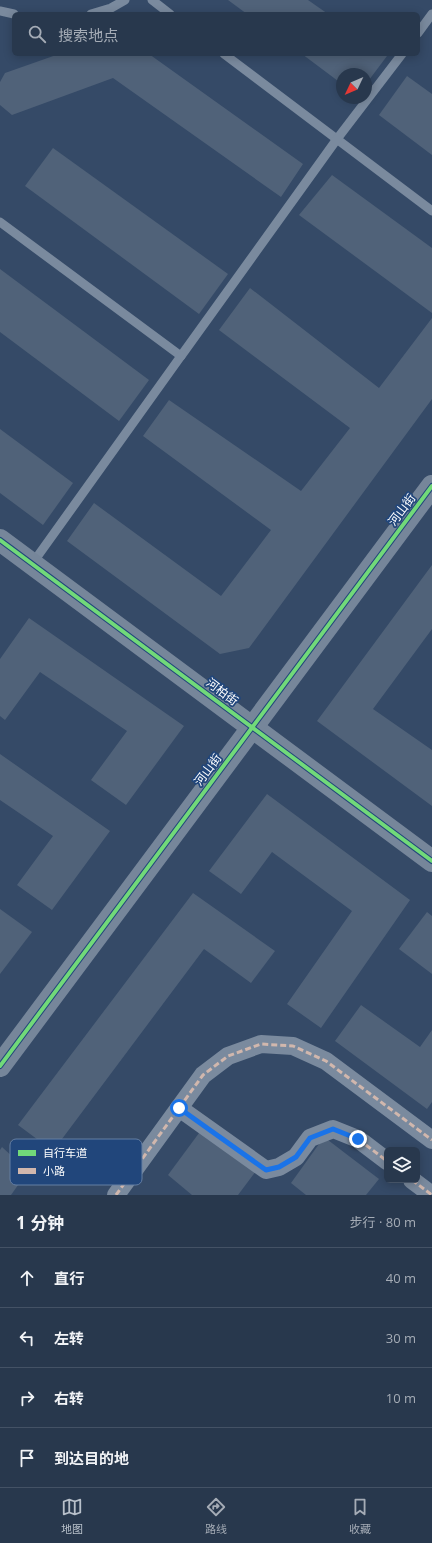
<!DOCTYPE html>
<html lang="zh">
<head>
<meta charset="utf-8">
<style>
	body { margin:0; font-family:"Open Sans","Noto Sans SC",sans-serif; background:#344357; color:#f1f3f6 }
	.controls { position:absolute; right:12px; bottom:12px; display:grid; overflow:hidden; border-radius:6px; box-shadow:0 2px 10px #0003 }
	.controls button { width:36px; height:36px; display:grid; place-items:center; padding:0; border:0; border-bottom:1px solid #445265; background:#28384d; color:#f1f3f6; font:20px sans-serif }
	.compass { position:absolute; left:336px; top:68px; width:36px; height:36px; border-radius:50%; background:#28384d; box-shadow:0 2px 10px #0003; rotate:226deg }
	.stop { position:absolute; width:12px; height:12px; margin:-9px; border:3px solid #1a73e8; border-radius:50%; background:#fff }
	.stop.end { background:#1a73e8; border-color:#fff; box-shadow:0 1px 4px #0008 }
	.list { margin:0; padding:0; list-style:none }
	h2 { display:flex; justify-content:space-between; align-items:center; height:52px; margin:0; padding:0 16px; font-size:17px }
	h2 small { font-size:13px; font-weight:400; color:#a5acb6 }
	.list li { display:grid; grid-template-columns:26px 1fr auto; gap:12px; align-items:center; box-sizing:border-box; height:60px; padding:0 16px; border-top:1px solid #445265 }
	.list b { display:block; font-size:15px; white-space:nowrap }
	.list em { font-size:13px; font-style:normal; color:#a5acb6 }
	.icon { flex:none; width:22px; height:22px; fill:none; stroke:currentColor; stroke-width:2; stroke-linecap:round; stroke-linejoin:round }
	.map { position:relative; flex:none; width:432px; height:1195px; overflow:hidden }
	.search { position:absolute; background:#28384d; box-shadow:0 2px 10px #0003; left:12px; right:12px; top:12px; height:44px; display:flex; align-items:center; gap:10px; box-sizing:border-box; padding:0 14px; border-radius:6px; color:#a5acb6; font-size:15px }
	.sheet { height:292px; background:#28384d }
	nav { display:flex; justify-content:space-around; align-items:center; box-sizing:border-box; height:56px; border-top:1px solid #445265; background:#28384d; font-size:11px; color:#a5acb6 }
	nav a { display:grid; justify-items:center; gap:2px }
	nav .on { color:#b8c0ca }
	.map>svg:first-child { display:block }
</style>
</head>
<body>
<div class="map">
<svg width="432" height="1195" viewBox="0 0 432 1195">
	<rect width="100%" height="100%" fill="#354a67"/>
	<g fill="#506279">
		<path d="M228,0H308L328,14H247Z"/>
		<path d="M59,54H149L303,164L281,197L113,78L12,115L0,105V82L5,73Z"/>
		<path d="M302,54H384L387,56L366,84V74H342V84Z"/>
		<path d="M407,76L432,94V155L379,115Z"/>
		<path d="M53,148L228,274L199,314L25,186Z"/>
		<path d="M332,175L432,248V313L299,215Z"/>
		<path d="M0,269L149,380L119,421L0,332Z"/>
		<path d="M250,288L379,388L432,318V399L249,648L220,654L67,541L94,503L221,596L271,530L143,436L169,400L301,491L350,428L219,330Z"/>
		<path d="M0,429L73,483L43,525L0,493Z"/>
		<path d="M432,565V629L373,709L432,750V806L317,721Z"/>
		<path d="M29,618L184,726L126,805L91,780L127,731L40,672L5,720L0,716V659Z"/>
		<path d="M0,754L110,831L52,910L17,885L53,836L0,800Z"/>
		<path d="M267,794L410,900L321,1028L287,1004L352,911L272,852L241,894L209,871Z"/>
		<path d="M193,893L275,951L251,983L204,949L53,1151L18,1125Z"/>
		<path d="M0,909L32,932L0,974Z"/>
		<path d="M427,912L432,916V974L399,949Z"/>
		<path d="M361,1005L420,1047L432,1030V1102L427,1109L335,1041Z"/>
		<path d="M202,1129L256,1171L238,1195H192L168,1175Z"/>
		<path d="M324,1137L379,1179L366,1195H306L291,1183Z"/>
		<path d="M2,1147L28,1171L11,1195H0V1150Z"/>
	</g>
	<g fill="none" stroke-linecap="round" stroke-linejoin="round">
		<g stroke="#7a8a9e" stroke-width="9">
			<path d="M152,0L170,14"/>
			<path d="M0,11L14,14"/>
			<path d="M91,14L111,8L125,0"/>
			<path d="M418,33L432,14"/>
			<path d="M224,54L432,211"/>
			<path d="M0,222L181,356L337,139L402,54"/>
			<path d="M32,564L181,356"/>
		</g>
		<g stroke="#7a8a9e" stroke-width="18">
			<path d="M179,1108L266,1170L279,1167L296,1157L310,1138L333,1129L358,1139L387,1161"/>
			<path d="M412,1180L432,1195"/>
			<path d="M116,1195L203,1075L228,1056L261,1044L293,1046L326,1061L432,1140"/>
		</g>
		<g stroke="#76869a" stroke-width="22">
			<path d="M0,540L432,861"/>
			<path d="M0,1066L432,486"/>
		</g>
		<g stroke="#d1b7ad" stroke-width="3" stroke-dasharray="6 3" stroke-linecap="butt">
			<path d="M179,1108L266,1170L279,1167L296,1157L310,1138L333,1129L358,1139L387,1161"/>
			<path d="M412,1180L432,1195"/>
			<path d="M116,1195L203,1075L228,1056L261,1044L293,1046L326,1061L432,1140"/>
		</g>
		<g stroke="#21467b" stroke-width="6">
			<g id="cycleway">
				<path d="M0,540L432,861"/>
				<path d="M0,1066L432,486"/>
			</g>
		</g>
		<use href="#cycleway" stroke="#71d979" stroke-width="4"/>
	</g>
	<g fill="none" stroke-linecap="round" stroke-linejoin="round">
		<path stroke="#1a73e8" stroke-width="5" d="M179,1108L266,1170L279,1167L296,1157L310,1138L333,1129L358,1139"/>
	</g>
	<g text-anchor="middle" stroke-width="3.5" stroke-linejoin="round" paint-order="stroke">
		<g font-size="12" fill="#fff" stroke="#21467b">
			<text transform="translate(402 510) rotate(-53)" y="4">河山街</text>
			<text transform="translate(222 692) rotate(37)" y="4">河柏街</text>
			<text transform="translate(208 770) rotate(-53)" y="4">河山街</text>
		</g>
	</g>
	<rect x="10" y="1139" width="132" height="46" rx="6" fill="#21467b" stroke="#647ea3" stroke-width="1"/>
	<rect x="18" y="1150" width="18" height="6" fill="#71d979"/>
	<rect x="18" y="1168" width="18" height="6" fill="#d1b7ad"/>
	<g font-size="11" fill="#fff">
		<text x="43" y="1157">自行车道</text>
		<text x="43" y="1175">小路</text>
	</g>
</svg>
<div class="controls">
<button><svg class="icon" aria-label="layers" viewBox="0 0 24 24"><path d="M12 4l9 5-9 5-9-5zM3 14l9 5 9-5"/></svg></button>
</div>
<svg class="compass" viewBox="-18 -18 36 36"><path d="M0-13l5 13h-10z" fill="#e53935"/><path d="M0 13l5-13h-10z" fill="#a5acb6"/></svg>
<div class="stop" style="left:179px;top:1108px"></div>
<div class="stop end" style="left:358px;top:1139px"></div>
<div class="search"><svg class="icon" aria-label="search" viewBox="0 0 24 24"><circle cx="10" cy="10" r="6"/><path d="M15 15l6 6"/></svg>搜索地点</div>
</div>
<section class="sheet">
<h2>1 分钟<small>步行 · 80 m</small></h2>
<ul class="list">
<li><svg class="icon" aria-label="ahead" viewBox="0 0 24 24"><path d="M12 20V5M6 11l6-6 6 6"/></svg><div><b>直行</b></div><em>40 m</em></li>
<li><svg class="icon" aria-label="left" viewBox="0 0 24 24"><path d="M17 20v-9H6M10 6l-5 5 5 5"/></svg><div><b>左转</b></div><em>30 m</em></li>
<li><svg class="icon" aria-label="right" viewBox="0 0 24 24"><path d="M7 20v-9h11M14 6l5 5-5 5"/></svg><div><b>右转</b></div><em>10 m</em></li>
<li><svg class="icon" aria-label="arrive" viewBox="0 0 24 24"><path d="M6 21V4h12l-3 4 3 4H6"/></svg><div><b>到达目的地</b></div></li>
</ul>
</section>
<nav>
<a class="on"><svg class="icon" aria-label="map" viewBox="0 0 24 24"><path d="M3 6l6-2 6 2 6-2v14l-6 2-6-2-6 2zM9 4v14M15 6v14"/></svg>地图</a>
<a><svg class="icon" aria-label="directions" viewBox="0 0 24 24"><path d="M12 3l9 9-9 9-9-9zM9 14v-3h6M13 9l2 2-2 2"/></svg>路线</a>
<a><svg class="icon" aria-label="saved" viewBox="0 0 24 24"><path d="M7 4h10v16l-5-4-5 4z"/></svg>收藏</a>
</nav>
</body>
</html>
